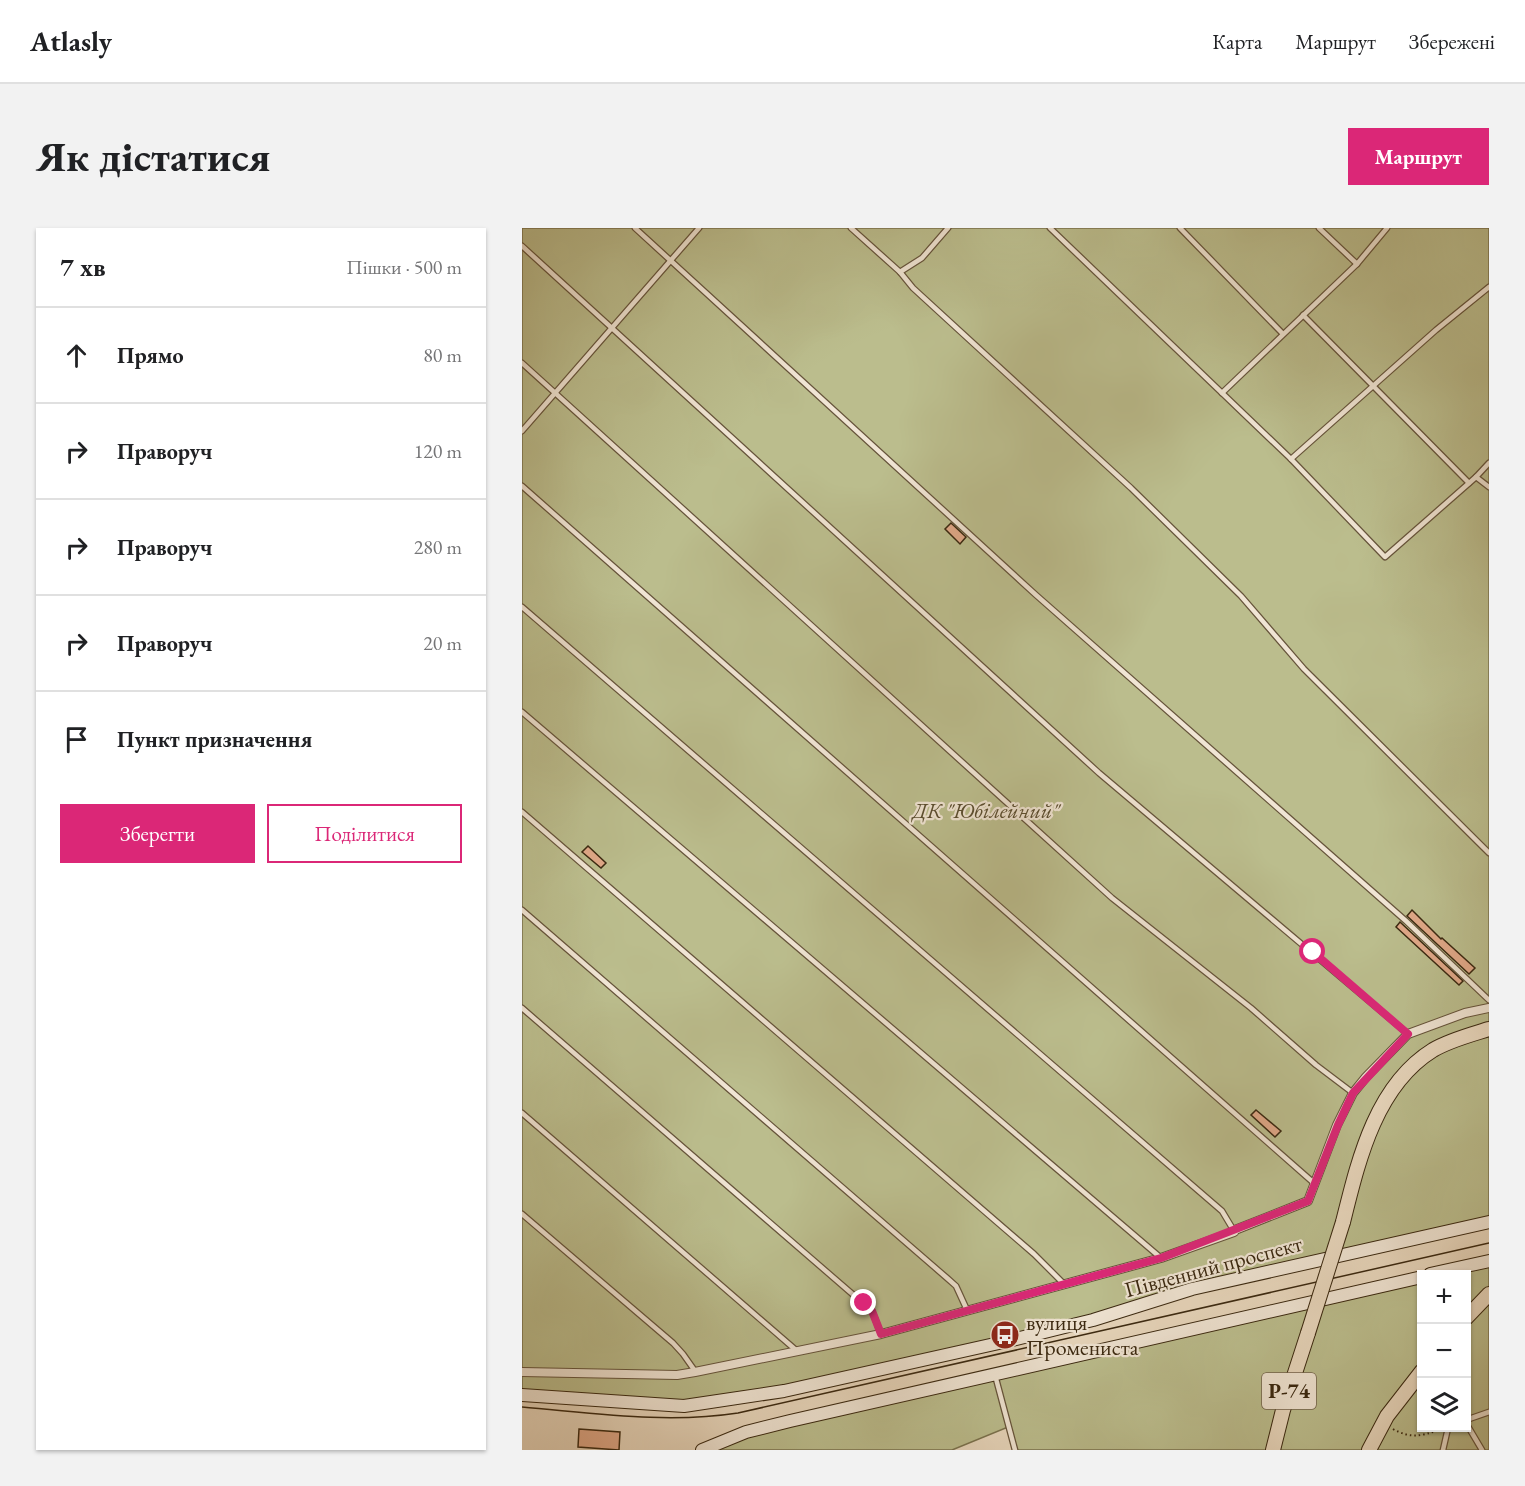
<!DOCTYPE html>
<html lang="uk">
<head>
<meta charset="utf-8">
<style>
	body { margin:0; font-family:"EB Garamond",serif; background:#f2f2f2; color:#202124 }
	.controls { position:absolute; right:18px; bottom:18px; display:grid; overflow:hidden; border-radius:0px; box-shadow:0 2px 4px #0004 }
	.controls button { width:54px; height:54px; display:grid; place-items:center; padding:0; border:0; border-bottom:2px solid #e0e0e0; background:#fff; color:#202124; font:30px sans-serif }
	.stop { position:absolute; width:18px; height:18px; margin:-14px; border:4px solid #db2777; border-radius:50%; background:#fff }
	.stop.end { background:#db2777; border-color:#fff; box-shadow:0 2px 6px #0008 }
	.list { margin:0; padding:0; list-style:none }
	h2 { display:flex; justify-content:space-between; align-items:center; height:78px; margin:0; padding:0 24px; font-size:26px }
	h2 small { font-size:20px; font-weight:400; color:#757577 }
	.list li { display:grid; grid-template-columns:39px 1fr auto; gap:18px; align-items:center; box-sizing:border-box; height:96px; padding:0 24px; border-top:2px solid #e0e0e0 }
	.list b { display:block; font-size:22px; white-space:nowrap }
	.list em { font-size:20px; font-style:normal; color:#757577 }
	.actions { display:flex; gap:12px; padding:18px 24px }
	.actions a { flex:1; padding:14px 0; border:2px solid #db2777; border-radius:0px; text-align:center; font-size:21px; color:#db2777 }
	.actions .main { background:#db2777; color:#fff }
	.icon { flex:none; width:33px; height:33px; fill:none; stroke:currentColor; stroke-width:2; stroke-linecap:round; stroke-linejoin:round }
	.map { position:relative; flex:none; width:967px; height:1222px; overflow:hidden; border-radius:0px }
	header { display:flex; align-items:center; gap:36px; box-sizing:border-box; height:84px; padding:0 30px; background:#fff; border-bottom:2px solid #e0e0e0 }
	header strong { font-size:28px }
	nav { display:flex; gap:33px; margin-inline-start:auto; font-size:21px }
	.intro { display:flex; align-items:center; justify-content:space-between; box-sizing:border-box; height:144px; padding:0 36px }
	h1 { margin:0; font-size:42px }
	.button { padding:15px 27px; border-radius:0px; background:#db2777; color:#fff; font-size:21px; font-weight:700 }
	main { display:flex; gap:36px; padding:0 36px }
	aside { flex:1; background:#fff; border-radius:0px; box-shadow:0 2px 4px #0004 }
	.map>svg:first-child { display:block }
</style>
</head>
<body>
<header>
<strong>Atlasly</strong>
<nav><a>Карта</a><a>Маршрут</a><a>Збережені</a></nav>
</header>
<div class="intro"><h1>Як дістатися</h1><a class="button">Маршрут</a></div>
<main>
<aside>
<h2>7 хв<small>Пішки · 500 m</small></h2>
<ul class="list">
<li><svg class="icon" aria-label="ahead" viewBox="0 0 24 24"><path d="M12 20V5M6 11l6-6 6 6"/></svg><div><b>Прямо</b></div><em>80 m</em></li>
<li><svg class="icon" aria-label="right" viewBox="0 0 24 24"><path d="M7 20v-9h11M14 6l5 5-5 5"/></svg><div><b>Праворуч</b></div><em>120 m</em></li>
<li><svg class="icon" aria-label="right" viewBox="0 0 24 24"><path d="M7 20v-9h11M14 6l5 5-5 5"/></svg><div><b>Праворуч</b></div><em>280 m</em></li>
<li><svg class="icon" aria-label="right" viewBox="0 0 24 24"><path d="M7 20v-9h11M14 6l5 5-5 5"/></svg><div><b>Праворуч</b></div><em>20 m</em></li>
<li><svg class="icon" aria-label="arrive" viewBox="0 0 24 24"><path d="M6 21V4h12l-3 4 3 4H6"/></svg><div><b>Пункт призначення</b></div></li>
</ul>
<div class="actions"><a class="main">Зберегти</a><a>Поділитися</a></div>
</aside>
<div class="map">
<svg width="967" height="1222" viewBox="0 0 967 1222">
	<rect width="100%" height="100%" fill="#e8d7bd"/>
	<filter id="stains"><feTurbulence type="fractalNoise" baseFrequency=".00333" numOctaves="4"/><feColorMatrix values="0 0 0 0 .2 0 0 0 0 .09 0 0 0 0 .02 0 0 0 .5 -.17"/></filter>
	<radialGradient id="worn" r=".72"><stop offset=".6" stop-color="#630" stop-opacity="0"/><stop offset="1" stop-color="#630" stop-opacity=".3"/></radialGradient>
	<g fill="#bbbd8d" stroke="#7a724e" stroke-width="1.5">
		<path d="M0,0H967V994L756,1040L486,1113L162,1178L0,1167Z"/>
		<path d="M967,1033V1222H493L486,1199L430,1222H186L224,1204L899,1049L900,1200H944V1046H911Z"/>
	</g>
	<g fill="#e1a989" stroke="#3a2810" stroke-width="1.5">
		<path d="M429,295L444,309L438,316L423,301Z"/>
		<path d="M66,618L84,635L79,640L60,624Z"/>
		<path d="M890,682L919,711L920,710L953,740L947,746L885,688Z"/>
		<path d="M878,694L941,753L937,757L874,699Z"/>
		<path d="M734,882L759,903L753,909L729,887Z"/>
		<path d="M57,1201L98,1204L97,1222L56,1219Z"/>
	</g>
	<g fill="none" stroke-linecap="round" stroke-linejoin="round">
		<g stroke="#66543b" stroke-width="7">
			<g id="lane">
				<path d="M113,0L514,367L884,693L967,772"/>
				<path d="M329,0L378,44L391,60L609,260L719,368L782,441L967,625"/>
				<path d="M528,0L769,231L863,329L954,249L967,235"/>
				<path d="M658,0L761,106"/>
				<path d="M797,0L835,36"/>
				<path d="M0,18L577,545L886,806"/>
				<path d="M378,44L400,30L426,0"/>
				<path d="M781,87L947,255"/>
				<path d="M0,135L590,670L729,780L794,837L831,865"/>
				<path d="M700,165L835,36L865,0"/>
				<path d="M0,203L177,0"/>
				<path d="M769,231L914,102L967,59"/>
				<path d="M954,249L967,259"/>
				<path d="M0,258L793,956"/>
				<path d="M0,379L700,983L712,1003"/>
				<path d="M0,484L639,1030"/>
				<path d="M0,584L512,1026L542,1056"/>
				<path d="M0,682L425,1050L434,1058L445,1082"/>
				<path d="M0,780L350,1083L359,1106"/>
				<path d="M0,885L275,1123"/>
				<path d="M0,986L151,1115L161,1126L173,1143"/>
				<path d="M473,1147L493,1222"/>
				<path d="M944,1192L967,1184"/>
				<path d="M944,1195L960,1222"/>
				<path d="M921,1222L926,1200"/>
			</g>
		</g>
		<g stroke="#66543b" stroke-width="10">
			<g id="street">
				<path d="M713,1002L786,973L815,897L831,865L844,849L886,806L943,785L967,780"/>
				<path d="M0,1144L155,1147L173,1144L359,1106L639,1030L712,1004"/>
			</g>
		</g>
		<g stroke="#3a2810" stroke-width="14">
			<g id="secondary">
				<path d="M908,1046L967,1033"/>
				<path d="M0,1167L162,1178L262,1163L486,1113L571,1092L670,1061L967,994"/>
				<path d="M180,1222L224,1204L268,1193L900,1049"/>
			</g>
		</g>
		<g stroke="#3a2810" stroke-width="16">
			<g id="primary">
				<path d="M821,994C836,934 853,858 911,822C928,812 948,807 967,801"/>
				<path d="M944,1090L967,1066"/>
				<path d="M751,1222L761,1182L786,1105"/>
				<path d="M847,1222L865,1188L900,1143"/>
			</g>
		</g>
		<path stroke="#3a2810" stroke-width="2" stroke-dasharray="1.5 3" stroke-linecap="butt" d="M871,1201C889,1211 899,1208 917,1202"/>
		<use href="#lane" stroke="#f0e5d4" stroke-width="4.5"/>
		<use href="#street" stroke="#f0e5d4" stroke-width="8"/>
		<use href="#secondary" stroke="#f0e5d4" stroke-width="12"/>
		<use href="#primary" stroke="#e8d7bd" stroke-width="14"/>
		<path stroke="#3a2810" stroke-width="1.5" d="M0,1179C72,1185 144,1196 216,1185L967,1015"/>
		<g stroke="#3a2810" stroke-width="16" stroke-linecap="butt">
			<path id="primary-bridge" d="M786,1105L821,994"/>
		</g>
		<use href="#primary-bridge" stroke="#e8d7bd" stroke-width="14"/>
	</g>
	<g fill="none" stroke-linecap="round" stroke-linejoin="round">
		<path stroke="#db2777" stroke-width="8" d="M342,1075L350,1083L359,1106L639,1030L786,973L816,897L831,865L886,806L791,724"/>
	</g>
	<defs>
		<g id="bus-disc" transform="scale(1.5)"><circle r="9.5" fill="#8f2418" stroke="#f0e5d4"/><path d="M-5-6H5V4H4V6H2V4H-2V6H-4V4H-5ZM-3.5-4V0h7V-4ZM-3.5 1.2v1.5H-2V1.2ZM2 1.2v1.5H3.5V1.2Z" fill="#fff"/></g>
	</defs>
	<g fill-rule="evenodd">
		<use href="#bus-disc" x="483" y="1107"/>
	</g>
	<g text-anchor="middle" stroke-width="4.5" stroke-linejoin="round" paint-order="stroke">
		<rect fill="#f0e5d4" stroke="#71614b" stroke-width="1.5" x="740" y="1145" width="54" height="36" rx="4.5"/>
		<g font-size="21" font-weight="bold" fill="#3a2810">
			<text x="767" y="1170">Р-74</text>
		</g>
		<g font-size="22" font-style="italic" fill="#5a4d2f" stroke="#f0e5d4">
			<text x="464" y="590">ДК "Юбілейний"</text>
		</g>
		<g font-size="22" fill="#3a2810" stroke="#f0e5d4">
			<text transform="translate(691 1038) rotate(-15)" y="8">Південний проспект</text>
		</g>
		<g font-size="22" fill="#3a2810" stroke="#f0e5d4" text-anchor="start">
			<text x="504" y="1102">вулиця<tspan x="504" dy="25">Промениста</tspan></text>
		</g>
	</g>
	<rect width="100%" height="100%" filter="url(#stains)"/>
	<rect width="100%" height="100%" fill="url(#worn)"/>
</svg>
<div class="controls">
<button>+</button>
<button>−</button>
<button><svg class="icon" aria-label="layers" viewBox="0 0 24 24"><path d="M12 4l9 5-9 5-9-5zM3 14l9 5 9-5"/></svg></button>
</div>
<div class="stop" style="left:791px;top:724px"></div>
<div class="stop end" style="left:342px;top:1075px"></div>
</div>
</main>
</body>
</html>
